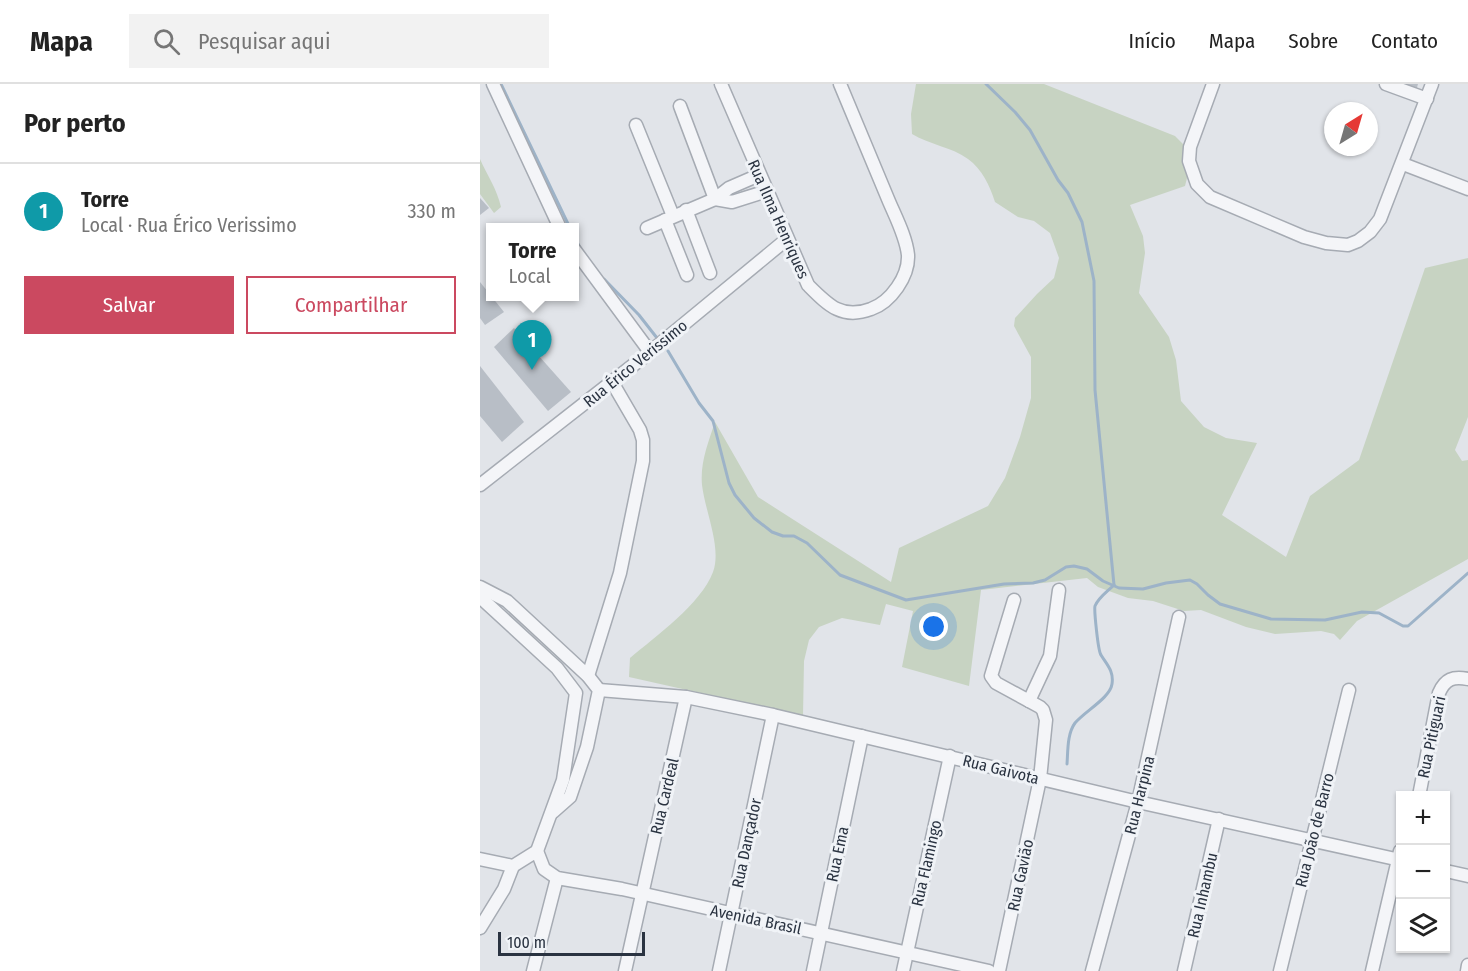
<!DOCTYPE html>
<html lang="pt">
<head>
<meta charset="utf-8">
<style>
	body { margin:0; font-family:"Fira Sans Condensed",sans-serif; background:#f2f2f2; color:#222 }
	.controls { position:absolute; right:18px; bottom:18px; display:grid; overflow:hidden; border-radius:0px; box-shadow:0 2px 4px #0004 }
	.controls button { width:54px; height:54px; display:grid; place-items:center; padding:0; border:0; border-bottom:2px solid #e0e0e0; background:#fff; color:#222; font:30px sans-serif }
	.compass { position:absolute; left:844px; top:18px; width:54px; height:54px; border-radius:50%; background:#fff; box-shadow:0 2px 4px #0004; rotate:37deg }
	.scale { position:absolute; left:18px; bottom:15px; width:147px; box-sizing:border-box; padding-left:6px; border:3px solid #2a3341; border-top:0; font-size:16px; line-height:21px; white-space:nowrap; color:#2a3341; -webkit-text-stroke:4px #f0f3f7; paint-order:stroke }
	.you { position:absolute; left:454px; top:543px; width:21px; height:21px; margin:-15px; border:4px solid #fff; border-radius:50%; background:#1a73e8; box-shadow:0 0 0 9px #1a73e833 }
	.badge { display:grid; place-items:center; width:39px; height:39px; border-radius:50%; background:#cb4960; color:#fff; font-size:20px; font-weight:700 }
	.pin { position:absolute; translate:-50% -50px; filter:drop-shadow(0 2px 3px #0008) }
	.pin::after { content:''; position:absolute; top:32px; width:21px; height:18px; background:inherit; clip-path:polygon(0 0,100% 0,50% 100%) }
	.popup { position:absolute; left:6px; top:139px; width:93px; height:78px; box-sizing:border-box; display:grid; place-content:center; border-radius:0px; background:#fff; filter:drop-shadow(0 2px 4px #0005); font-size:20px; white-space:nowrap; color:#767676 }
	.popup b { font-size:22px; color:#222 }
	.popup::after { content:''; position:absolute; left:50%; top:100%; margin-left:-12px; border:12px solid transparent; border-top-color:#fff }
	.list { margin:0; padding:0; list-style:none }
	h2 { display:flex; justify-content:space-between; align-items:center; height:78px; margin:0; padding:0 24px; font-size:26px }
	h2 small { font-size:20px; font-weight:400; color:#767676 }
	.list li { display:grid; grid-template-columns:39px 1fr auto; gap:18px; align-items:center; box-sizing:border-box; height:96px; padding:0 24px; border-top:2px solid #e0e0e0 }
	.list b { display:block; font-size:22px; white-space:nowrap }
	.list p { margin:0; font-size:20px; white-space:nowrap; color:#767676 }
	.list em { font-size:20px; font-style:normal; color:#767676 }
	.actions { display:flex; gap:12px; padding:18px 24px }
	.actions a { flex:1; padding:14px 0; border:2px solid #cb4960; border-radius:0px; text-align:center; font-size:21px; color:#cb4960 }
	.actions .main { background:#cb4960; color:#fff }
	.icon { flex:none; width:33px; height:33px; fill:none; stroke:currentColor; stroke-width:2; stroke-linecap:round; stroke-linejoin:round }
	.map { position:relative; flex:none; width:988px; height:887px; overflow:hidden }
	header { display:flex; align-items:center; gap:36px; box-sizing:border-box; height:84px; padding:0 30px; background:#fff; border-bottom:2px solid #e0e0e0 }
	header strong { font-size:28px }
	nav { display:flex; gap:33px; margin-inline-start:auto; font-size:21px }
	.search { width:420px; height:54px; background:#f2f2f2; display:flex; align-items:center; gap:15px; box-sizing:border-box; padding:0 21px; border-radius:0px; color:#767676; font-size:22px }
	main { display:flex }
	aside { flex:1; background:#fff }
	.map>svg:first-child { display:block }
</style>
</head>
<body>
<header>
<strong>Mapa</strong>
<div class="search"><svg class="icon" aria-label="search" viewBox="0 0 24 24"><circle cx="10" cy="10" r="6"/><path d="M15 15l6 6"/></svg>Pesquisar aqui</div>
<nav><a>Início</a><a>Mapa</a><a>Sobre</a><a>Contato</a></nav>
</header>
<main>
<aside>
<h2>Por perto<small></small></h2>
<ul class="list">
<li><span class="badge" style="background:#0f9aa8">1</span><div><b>Torre</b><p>Local · Rua Érico Verissimo</p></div><em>330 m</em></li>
</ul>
<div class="actions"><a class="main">Salvar</a><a>Compartilhar</a></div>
</aside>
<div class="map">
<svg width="988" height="887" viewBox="0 0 988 887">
	<rect width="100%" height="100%" fill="#e1e4e9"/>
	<g fill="#c7d3c2">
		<path d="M436,0H564L695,52L706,63L709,86L705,102L650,121L663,152L665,169L659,209L689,253L696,276L701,317L724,343L746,354L777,359L742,431L806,473L830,412L879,376L945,184L988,174V333L975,366L982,377L988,376V475L877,537L860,556L854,550L841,547L795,550L766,543L721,526L704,527L673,517L648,514L618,503L607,494L501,506L489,602L422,583L433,527L406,520L400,541L362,534L339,543L329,556L324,577L323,632L149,593L150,574C176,552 221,520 233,488C242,464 225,427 222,401C220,379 228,359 235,338L278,413L411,498L419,464L508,422L525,394L540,353L551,314V273L534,242L535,234L557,210L574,194L579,174L570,149L554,137L538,133L515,118C510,102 502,85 488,75C472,63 450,61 432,50L431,30Z"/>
		<path d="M0,75C7,91 17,105 21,123L14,129L0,110Z"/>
	</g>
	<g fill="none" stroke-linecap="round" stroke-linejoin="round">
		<g stroke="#9db3c8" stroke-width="3">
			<path d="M21,0L90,144"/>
			<path d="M506,0L535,28L550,46L578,96L588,109L602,138L614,197L615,306L634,501"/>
			<path d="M94,152L100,164"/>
			<path d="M124,195L159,231L177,254"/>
			<path d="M188,267L219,319L233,337L249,399L255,411L274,434L292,448L303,452H314L327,459L360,491L426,516L524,500L553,499L565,496L586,483L594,482L607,485L623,497L639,504L663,505L686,499L710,496L717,500L728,511L740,520L791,535L845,536L882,528L899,529L923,542H928L988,489"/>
			<path d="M587,680C588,667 587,650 595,639C605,627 630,614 632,600C634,587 627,581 621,571C618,567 614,526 615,522C619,513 627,508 634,501"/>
		</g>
	</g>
	<g fill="#b8bec6">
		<path d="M916,0H938L936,7Z"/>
		<path d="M0,114L9,124L0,131Z"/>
		<path d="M0,198L24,228L5,241L0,234Z"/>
		<path d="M34,244L91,308L68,327L14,263Z"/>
		<path d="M0,282L44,338L22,358L0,332Z"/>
	</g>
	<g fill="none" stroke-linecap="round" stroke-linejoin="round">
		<g stroke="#a6abb3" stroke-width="15">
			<g id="minor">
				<path d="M13,0L80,144"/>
				<path d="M241,0L328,201C348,221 362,236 391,225C411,218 429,192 428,171C426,152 415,132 408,115C392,76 376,38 360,0"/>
				<path d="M733,0L710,63L709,77L717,100L730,113L824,153L846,159L868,161L878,157L890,148L900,135L952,0"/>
				<path d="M906,0L947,15"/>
				<path d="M200,22L235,115"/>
				<path d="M156,41L193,132"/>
				<path d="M923,80L988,105"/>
				<path d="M235,115L252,118L287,107"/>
				<path d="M206,126L230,189"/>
				<path d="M185,136L207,191"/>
				<path d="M167,144L235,115L249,104L279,91"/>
				<path d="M94,165L170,268"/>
				<path d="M0,401L170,268L307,155"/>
				<path d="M0,503L27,517L108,592L119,606L107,663L90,713L73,728"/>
				<path d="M0,513L77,584L96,609L83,696L57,767L33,782L0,775"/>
				<path d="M108,592L140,489L163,377V356L160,346L132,298"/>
				<path d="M119,606L206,613L293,631L658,718L920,776"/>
				<path d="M549,617L570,572L579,506"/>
				<path d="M939,712L959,609C965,595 973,592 988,595"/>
				<path d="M57,767L64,785L77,794L142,805L509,887"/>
				<path d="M966,787L988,792"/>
				<path d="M0,844L24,805L33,782"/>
				<path d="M53,887L77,794"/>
				<path d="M145,887L206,613"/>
				<path d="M239,887L293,631"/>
				<path d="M333,887L382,652"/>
				<path d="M423,887L470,672"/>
				<path d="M519,887L560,695L566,636L563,626L560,623L516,599L511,592L534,516"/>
				<path d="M612,887L658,718L699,533"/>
				<path d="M704,887L739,735"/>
				<path d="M800,887L869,606"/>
				<path d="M892,887L920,767"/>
				<path d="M987,887L988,881"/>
			</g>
		</g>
		<use href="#minor" stroke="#f4f5f8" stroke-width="12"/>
	</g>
	<g text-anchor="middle" stroke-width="6" stroke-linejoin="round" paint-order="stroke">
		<g font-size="16" fill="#2a3341" stroke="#f0f3f7">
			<text transform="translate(299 135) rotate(66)" y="6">Rua Ilma Henriques</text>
			<text transform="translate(155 279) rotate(-39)" y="6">Rua Érico Verissimo</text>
			<text transform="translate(951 653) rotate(-78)" y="6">Rua Pitiguari</text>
			<text transform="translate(521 685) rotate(14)" y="6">Rua Gaivota</text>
			<text transform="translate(659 711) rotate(-76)" y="6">Rua Harpina</text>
			<text transform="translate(184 712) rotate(-77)" y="6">Rua Cardeal</text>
			<text transform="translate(834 746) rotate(-76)" y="6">Rua João de Barro</text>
			<text transform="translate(266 759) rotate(-78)" y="6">Rua Dançador</text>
			<text transform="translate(357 770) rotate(-78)" y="6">Rua Ema</text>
			<text transform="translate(446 779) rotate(-77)" y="6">Rua Flamingo</text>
			<text transform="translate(540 791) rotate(-78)" y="6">Rua Gavião</text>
			<text transform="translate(722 811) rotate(-77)" y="6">Rua Inhambu</text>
			<text transform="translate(276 835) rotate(12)" y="6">Avenida Brasil</text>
		</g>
	</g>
</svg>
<div class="controls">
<button>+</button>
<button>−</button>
<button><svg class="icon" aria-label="layers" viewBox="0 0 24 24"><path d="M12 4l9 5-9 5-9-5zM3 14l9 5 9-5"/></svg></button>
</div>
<svg class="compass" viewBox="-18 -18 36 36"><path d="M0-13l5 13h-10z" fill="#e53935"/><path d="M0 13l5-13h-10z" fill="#767676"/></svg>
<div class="scale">100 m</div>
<div class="you"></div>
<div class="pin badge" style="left:52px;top:286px;background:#0f9aa8">1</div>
<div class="popup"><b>Torre</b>Local</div>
</div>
</main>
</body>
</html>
